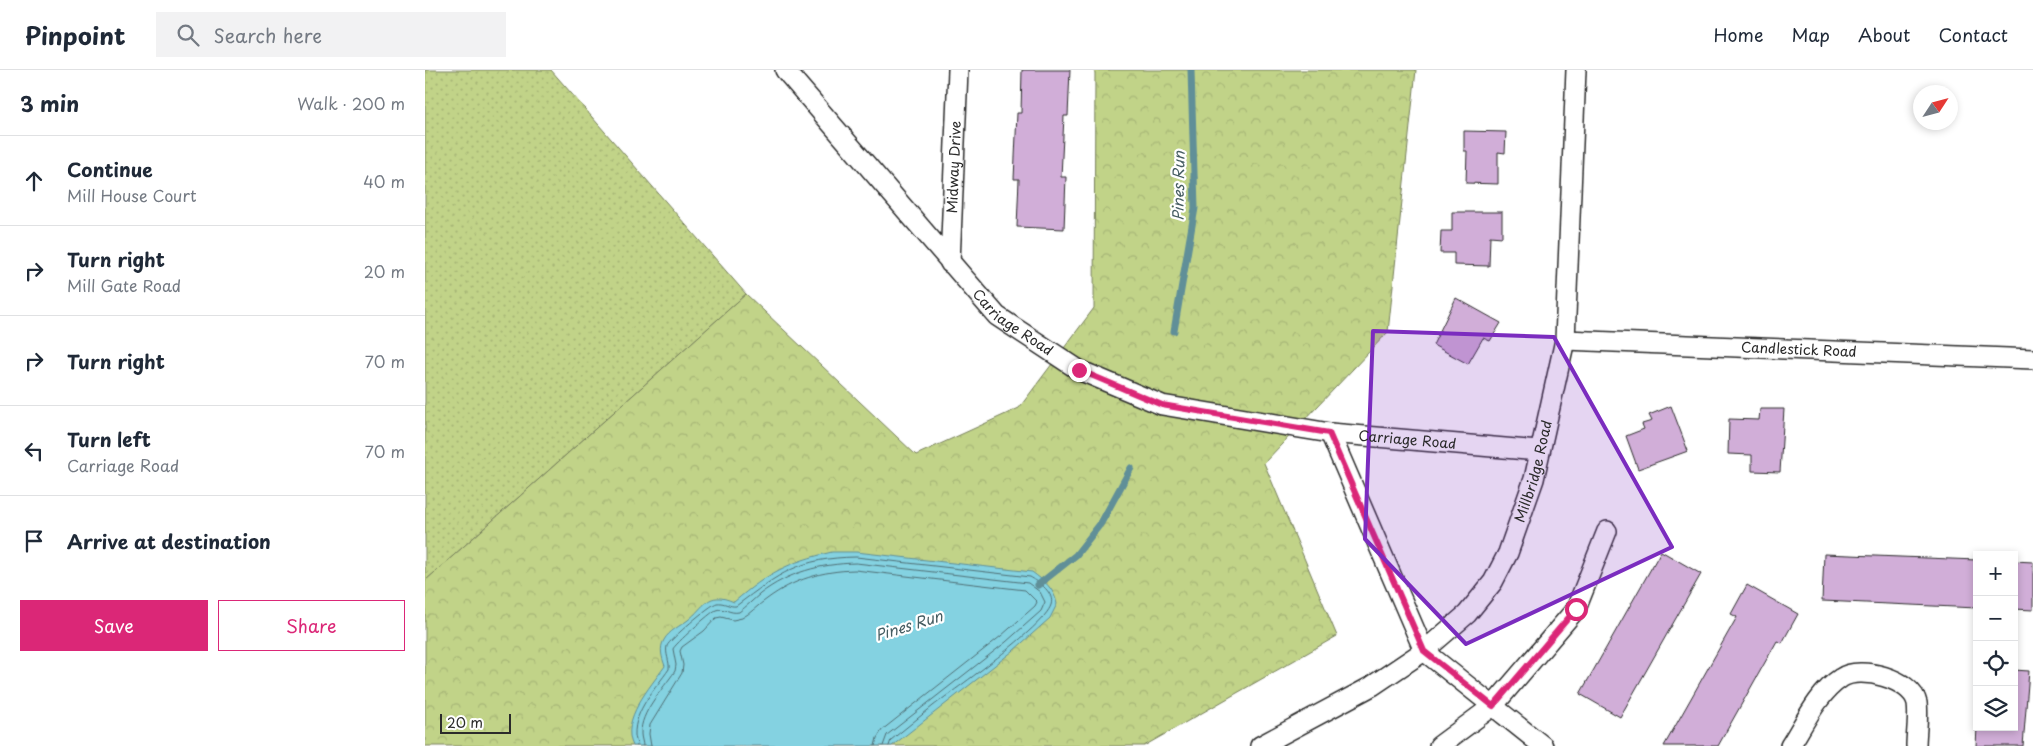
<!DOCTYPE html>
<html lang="en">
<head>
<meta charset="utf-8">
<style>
	body { margin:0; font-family:"Playpen Sans",sans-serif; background:#f2f2f3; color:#1f2937 }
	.controls { position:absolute; right:15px; bottom:15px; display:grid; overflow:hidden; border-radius:0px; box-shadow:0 2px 8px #0003 }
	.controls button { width:45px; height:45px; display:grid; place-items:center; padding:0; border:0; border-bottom:1px solid #e0e1e3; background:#fff; color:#1f2937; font:25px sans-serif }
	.compass { position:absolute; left:1488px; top:15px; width:45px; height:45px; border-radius:50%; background:#fff; box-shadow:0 2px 8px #0003; rotate:54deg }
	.scale { position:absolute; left:15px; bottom:12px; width:71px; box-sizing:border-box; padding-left:5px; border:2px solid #2b2b2b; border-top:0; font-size:14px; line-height:18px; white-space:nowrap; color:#2b2b2b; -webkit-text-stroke:4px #fff; paint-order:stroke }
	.stop { position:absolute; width:15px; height:15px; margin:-11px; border:4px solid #db2777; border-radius:50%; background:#fff }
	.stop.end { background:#db2777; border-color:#fff; box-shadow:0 1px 5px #0008 }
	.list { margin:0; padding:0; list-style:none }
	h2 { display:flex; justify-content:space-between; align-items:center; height:65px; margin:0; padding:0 20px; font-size:21px }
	h2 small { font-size:16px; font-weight:400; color:#747a83 }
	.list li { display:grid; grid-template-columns:32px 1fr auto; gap:15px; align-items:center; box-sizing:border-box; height:90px; padding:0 20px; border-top:1px solid #e0e1e3 }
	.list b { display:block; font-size:19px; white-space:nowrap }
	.list p { margin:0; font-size:16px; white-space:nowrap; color:#747a83 }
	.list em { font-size:16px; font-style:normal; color:#747a83 }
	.actions { display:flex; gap:10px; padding:15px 20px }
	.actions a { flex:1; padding:11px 0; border:1px solid #db2777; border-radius:0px; text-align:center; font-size:18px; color:#db2777 }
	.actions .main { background:#db2777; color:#fff }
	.icon { flex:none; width:28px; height:28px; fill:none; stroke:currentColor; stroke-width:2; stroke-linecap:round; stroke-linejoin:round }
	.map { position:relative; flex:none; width:1608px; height:676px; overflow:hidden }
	header { display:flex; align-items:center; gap:30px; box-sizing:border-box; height:70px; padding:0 25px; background:#fff; border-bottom:1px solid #e0e1e3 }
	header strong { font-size:24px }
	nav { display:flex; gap:28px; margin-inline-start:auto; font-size:18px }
	.search { width:350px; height:45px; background:#f2f2f3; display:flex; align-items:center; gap:12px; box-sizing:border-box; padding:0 18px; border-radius:0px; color:#747a83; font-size:19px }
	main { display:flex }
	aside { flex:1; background:#fff }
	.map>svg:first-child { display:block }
</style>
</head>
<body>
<header>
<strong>Pinpoint</strong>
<div class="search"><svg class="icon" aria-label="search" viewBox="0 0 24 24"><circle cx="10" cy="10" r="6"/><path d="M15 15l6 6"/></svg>Search here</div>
<nav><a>Home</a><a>Map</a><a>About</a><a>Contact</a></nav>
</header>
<main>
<aside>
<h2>3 min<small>Walk · 200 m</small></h2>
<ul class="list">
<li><svg class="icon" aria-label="ahead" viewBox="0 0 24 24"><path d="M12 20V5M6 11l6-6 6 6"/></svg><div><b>Continue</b><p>Mill House Court</p></div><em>40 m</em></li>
<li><svg class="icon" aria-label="right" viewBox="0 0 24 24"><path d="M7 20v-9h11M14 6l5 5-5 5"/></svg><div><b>Turn right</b><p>Mill Gate Road</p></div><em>20 m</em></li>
<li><svg class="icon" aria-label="right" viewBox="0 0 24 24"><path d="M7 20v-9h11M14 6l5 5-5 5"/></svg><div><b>Turn right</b></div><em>70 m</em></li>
<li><svg class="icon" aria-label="left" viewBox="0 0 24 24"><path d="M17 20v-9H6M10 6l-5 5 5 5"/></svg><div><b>Turn left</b><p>Carriage Road</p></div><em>70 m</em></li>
<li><svg class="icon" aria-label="arrive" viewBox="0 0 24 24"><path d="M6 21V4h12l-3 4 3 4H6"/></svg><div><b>Arrive at destination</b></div></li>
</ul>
<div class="actions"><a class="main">Save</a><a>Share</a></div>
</aside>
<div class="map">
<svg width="1608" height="676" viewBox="0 0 1608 676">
	<defs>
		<pattern id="grass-dots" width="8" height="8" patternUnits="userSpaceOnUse" patternTransform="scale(1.25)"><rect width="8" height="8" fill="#c1d388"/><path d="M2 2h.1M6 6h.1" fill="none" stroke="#a6b576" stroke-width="1.8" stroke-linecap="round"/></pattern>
		<pattern id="forest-crowns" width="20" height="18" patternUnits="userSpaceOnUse" patternTransform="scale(1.25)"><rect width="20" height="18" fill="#c1d388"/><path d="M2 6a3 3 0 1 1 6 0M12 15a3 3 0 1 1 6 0" fill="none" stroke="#a6b576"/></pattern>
	</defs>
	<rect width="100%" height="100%" fill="#fff"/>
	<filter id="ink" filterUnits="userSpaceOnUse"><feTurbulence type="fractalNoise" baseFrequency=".02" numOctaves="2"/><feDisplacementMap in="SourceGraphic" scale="10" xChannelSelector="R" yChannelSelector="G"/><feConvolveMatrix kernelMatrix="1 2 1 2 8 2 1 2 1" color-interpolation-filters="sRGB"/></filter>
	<g filter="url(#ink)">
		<path fill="url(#grass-dots)" stroke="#767f5a" d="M0,0H126L321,224L0,511Z"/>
		<path fill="url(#forest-crowns)" stroke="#767f5a" d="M670,0H991L963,262L839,393L912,566L719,676H0V511L321,224L491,385L594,338L669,238Z"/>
		<path fill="#84d2e1" stroke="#608f98" d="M407,482H431L607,502C620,512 629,518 632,534L625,548L588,581L467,676H208C195,650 225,617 240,596C237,588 234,578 239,570C244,561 255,556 263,550C280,537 282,520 309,532C343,503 363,492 407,482Z"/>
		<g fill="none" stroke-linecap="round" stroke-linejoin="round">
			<g stroke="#4f6e74" stroke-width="1">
				<path d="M212,676C212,672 210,668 210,665C209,640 231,618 244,599C245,591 240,584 242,576C244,570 286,534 292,533C299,532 305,537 311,536C355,503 374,488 431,487L605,507C614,512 630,523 626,535C619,557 530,619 508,636C494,647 480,659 466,670L464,676"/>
				<path d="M218,676C218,672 216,668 216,664C215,642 238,619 250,601L251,595L248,579C249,575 286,542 291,540C299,537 305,544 314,542C322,536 328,530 335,524C364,502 395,494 431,493L603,513L615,522L620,532L616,541L581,572L462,665L458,676"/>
				<path d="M226,676L224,664L225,655L257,603L258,595L255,581L257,577L279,561L291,548L296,547L308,550L317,548C326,543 333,535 342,529C369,509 397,501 430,500L600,520L612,532L610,536L576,566L457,660L452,668L450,676"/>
			</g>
			<g stroke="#608f98" stroke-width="7">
				<path d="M749,261L770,138L766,0"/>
				<path d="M613,515L651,485L676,453L706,398"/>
			</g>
		</g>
		<g fill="#d1aed8" stroke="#2b2b2b">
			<path d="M597,0H645L643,46H639L636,107H641L639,159L592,157L594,109H589L592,43H596Z"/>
			<path d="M1039,61L1081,62L1080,83L1073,82V114L1041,113L1042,81H1039Z"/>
			<path d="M1027,142H1077V167L1065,166L1064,196L1029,195V183H1015L1016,161H1027Z"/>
			<path d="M1031,228L1076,253L1065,271L1058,268L1043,294L1008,275Z"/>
			<path d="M1246,336L1263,381L1213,399L1201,366L1219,359L1217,354L1227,351L1224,345Z"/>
			<path d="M1335,339H1359L1355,402L1327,401V385L1303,384L1304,349L1334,350Z"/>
			<path d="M1236,481L1276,504L1195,647L1155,624Z"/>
			<path d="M1399,484L1552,490V538L1397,531Z"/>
			<path d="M1589,491L1608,492V540L1589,539Z"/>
			<path d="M1322,515L1373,544L1357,573L1352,571L1293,676H1239L1312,547L1306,544Z"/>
			<path d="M1589,600L1604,601L1598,676H1551L1552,657H1589Z"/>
		</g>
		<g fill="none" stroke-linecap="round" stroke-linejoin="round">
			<g stroke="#2b2b2b" stroke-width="22">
				<g id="street">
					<path id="s1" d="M360,0L572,246L654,300L737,335L905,363L1114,381"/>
					<path id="s2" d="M525,193L533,0"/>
					<path id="s3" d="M1140,270L1608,289"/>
					<path d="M905,363L999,581L1118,676"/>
					<path id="s4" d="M835,676L947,616L999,581L1042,544L1068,512L1083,483L1109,409L1140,270L1151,0"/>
					<path d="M1014,676L1068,636L1151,539L1182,461"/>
					<path d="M1365,676C1379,654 1393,623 1416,608C1435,595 1487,609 1492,633C1494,646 1491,663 1491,676"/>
				</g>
			</g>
			<use href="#street" stroke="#fff" stroke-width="19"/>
		</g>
	</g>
	<g fill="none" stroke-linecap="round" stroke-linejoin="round" filter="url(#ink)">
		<path stroke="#db2777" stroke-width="6" d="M654,300L737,335L904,363L999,581L1068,636L1151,539"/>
	</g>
	<path fill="#7b2cbf" fill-opacity="0.2" stroke="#7b2cbf" stroke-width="4" stroke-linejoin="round" d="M948,261L1129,267L1247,477L1041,574L940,469Z"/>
	<g text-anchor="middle" stroke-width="4.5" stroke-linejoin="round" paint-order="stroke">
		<g font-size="14" fill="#2b2b2b" stroke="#fff">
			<text dy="5" stroke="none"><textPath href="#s2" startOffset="96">Midway Drive</textPath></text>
			<text dy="5" stroke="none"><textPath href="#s1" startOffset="341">Carriage Road</textPath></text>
			<text dy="5" stroke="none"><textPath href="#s3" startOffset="234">Candlestick Road</textPath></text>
			<text dy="5" stroke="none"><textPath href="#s1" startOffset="761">Carriage Road</textPath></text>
			<text dy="5" stroke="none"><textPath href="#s4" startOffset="406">Millbridge Road</textPath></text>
		</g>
		<g font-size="15" font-style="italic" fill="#465d62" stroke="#fff">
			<text transform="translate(754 116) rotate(-89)" y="5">Pines Run</text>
			<text transform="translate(484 556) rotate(-17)" y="5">Pines Run</text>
		</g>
	</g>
</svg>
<div class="controls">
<button>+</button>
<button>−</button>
<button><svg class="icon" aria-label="locate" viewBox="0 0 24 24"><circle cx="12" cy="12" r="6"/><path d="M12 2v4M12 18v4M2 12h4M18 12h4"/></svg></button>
<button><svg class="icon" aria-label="layers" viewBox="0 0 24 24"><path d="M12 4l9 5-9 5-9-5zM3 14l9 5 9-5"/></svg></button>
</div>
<svg class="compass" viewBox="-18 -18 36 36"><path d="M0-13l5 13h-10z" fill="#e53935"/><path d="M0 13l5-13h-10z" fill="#747a83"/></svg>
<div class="scale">20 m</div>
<div class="stop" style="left:1151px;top:539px"></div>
<div class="stop end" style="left:654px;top:300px"></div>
</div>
</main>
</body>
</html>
